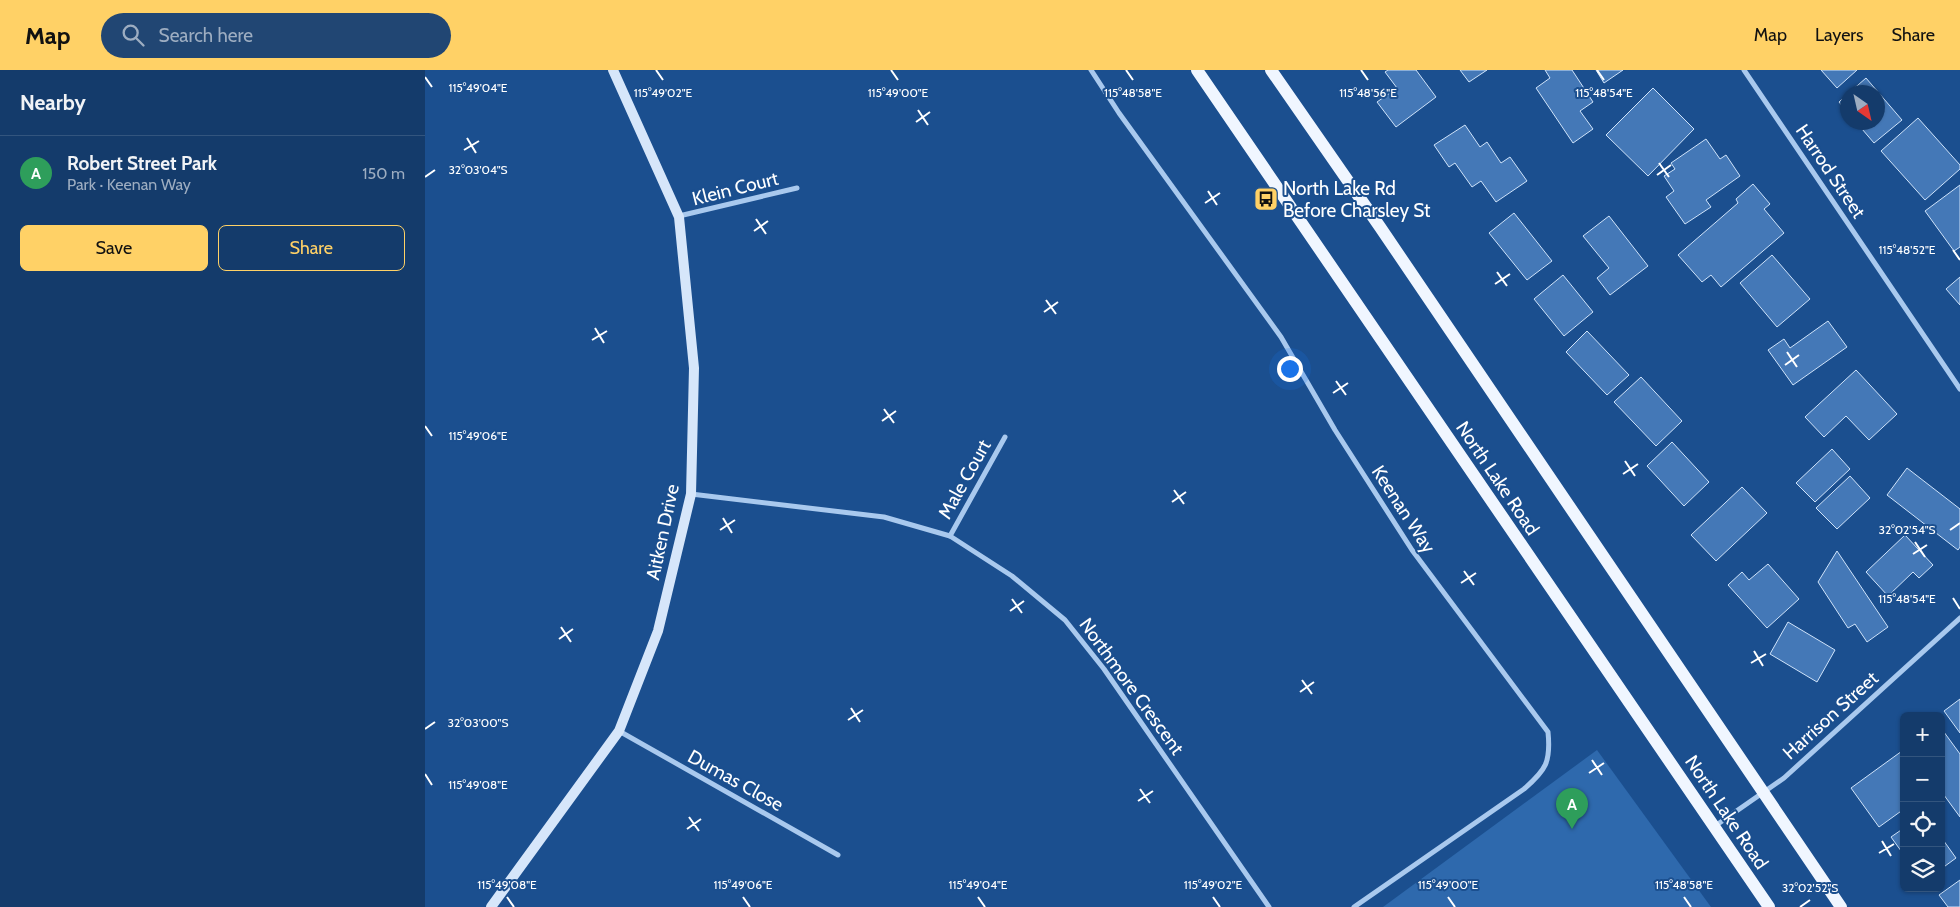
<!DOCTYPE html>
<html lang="en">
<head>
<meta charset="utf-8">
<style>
	body { margin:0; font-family:Cabin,sans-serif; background:#214673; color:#f1f3f6 }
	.controls { position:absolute; right:15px; bottom:15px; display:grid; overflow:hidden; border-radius:8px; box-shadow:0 1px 4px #0004 }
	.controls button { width:45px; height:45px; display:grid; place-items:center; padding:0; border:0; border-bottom:1px solid #33557e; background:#143b6b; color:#f1f3f6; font:25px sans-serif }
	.compass { position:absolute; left:1415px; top:15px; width:45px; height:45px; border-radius:50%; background:#143b6b; box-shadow:0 1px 4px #0004; rotate:146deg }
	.you { position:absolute; left:864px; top:298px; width:18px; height:18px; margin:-12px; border:4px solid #fff; border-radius:50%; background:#1a73e8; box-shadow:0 0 0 8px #1a73e833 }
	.badge { display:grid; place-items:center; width:32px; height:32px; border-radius:50%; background:#ffd166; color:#fff; font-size:16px; font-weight:700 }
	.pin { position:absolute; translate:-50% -41px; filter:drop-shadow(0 1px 2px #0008) }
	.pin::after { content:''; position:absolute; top:26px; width:18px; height:15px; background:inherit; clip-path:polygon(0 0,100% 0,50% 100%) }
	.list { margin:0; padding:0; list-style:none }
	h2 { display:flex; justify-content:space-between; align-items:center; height:65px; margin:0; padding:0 20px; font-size:21px }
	h2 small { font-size:16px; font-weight:400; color:#9dadc1 }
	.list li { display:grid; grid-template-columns:32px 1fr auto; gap:15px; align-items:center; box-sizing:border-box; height:75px; padding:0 20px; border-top:1px solid #33557e }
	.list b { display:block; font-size:19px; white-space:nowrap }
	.list p { margin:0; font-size:16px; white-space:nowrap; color:#9dadc1 }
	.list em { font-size:16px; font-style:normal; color:#9dadc1 }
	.actions { display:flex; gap:10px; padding:15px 20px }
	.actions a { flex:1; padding:11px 0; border:1px solid #ffd166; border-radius:8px; text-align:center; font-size:18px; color:#ffd166 }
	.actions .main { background:#ffd166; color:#111 }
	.icon { flex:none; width:28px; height:28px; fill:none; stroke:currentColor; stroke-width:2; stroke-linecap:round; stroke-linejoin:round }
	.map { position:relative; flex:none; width:1535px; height:837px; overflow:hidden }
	header { display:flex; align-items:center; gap:30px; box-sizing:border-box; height:70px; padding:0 25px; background:#ffd166; color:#111 }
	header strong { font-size:24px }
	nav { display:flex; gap:28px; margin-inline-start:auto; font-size:18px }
	.search { width:350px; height:45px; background:#214673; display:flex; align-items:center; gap:12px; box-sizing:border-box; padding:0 18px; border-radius:28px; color:#9dadc1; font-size:19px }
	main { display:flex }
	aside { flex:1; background:#143b6b }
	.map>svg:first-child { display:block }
</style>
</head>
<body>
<header>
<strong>Map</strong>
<div class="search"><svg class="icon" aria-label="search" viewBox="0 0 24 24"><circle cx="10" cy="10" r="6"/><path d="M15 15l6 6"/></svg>Search here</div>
<nav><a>Map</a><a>Layers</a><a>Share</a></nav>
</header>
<main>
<aside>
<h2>Nearby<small></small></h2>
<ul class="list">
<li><span class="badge" style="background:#2e9e5b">A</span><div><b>Robert Street Park</b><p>Park · Keenan Way</p></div><em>150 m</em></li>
</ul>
<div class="actions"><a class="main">Save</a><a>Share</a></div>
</aside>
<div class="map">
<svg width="1535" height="837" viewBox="0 0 1535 837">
	<rect width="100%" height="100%" fill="#1b4f8f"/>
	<path fill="#2e69ad" d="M1172,680L1286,837H958Z"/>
	<g fill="#4478b7" stroke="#cfe3fa">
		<path d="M963,0H991L1011,27L971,57L952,32L972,18L960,2Z"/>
		<path d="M1035,0H1062L1044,12Z"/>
		<path d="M1120,0H1147L1168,32L1155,41L1168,59L1148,73L1111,18L1125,8Z"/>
		<path d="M1171,0H1198L1179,13Z"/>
		<path d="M1396,0H1432L1412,18Z"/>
		<path d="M1441,8L1477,50L1449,73L1431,52H1452V22H1425Z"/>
		<path d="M1228,18L1269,59L1223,106L1181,65Z"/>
		<path d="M1422,24V42L1414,32Z"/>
		<path d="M1493,48L1535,95V99L1500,130L1456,81Z"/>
		<path d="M1040,55L1055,77L1062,72L1076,93L1085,87L1102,111L1071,132L1056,111L1047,117L1030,93L1024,97L1009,75Z"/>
		<path d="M1281,69L1295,89L1301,85L1315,106L1281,130L1286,137L1260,154L1241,127L1249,121L1239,106L1250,99L1246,93Z"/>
		<path d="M1328,114L1345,134L1339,139L1359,163L1296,217L1286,205L1277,212L1253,185L1313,133L1311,129Z"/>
		<path d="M1535,115V177L1529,181L1500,141Z"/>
		<path d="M1089,143L1127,191L1102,210L1064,163Z"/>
		<path d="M1184,146L1223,196L1185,225L1172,208L1184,198L1158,166Z"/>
		<path d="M1347,185L1385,229L1352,257L1315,213Z"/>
		<path d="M1138,205L1168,242L1139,266L1109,229Z"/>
		<path d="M1535,207V235L1521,219Z"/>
		<path d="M1403,251L1422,277L1368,315L1343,280L1359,269L1365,278Z"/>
		<path d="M1162,261L1204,305L1182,325L1141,282Z"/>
		<path d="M1431,300L1472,344L1444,370L1421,346L1399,367L1380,347Z"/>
		<path d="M1216,307L1257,351L1231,376L1189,332Z"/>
		<path d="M1247,372L1284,412L1259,436L1222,396Z"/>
		<path d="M1407,379L1425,399L1390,432L1371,413Z"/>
		<path d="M1482,398L1535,439V477L1533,480L1462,425Z"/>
		<path d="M1425,406L1445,428L1412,459L1391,438Z"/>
		<path d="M1317,417L1342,443L1291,491L1266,465Z"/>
		<path d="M1480,465L1508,495L1494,508L1488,502L1463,526L1441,502Z"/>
		<path d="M1412,481L1463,557L1442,572L1430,554L1423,558L1393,512Z"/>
		<path d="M1343,494L1374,529L1342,558L1303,515L1317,502L1324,510Z"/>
		<path d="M1363,552L1410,580L1392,612L1345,584Z"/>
		<path d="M1535,629V663L1519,641Z"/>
		<path d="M1516,658L1535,684V747L1516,721Z"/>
		<path d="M1477,681L1479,683V739L1454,757L1426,718Z"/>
		<path d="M1479,758V785L1466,767Z"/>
		<path d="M1516,767L1531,788L1516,799Z"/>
		<path d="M1535,810V837H1523L1514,825Z"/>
	</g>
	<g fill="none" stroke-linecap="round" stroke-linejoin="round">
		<g stroke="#a9c9ee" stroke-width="5">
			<path d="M666,0L694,43L856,267L910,360L987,480L1123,662C1126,692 1121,700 1099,719L929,837"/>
			<path d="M1319,0L1535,319"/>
			<path d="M254,146L372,118"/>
			<path d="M266,424L459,447L525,466L587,506L640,550L679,599L844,837"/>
			<path d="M525,466L580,367"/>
			<path d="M194,661L413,785"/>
			<path d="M1290,756L1359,708L1535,548"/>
		</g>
		<path stroke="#d6e6fa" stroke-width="10" d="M66,837L194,661L233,561L266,424L269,298L254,147L188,0"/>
		<g stroke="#f0f6ff" stroke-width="12">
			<path d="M772,0L1344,837"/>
			<path d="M846,0L955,157L1416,837"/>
		</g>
	</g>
	<path fill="none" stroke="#fff" stroke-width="2" d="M231,0L238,10M466,0L473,10M701,0L708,10M936,0L943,10M1172,0L1179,10M0,7L7,17M493,40L503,55M491,52L505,42M42,68L51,83M39,80L54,71M1234,93L1244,107M1232,105L1246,95M0,107L10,100M783,121L792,135M780,133L795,123M331,149L341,164M329,161L343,151M1528,180L1535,190M1072,202L1082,216M1070,214L1085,204M621,230L631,244M619,242L633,232M170,258L179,273M167,270L182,261M1362,282L1372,297M1360,295L1374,285M911,311L921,325M908,323L923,313M459,339L469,353M457,351L471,341M0,356L7,366M1200,391L1210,406M1198,404L1213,394M749,420L759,434M747,432L761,422M298,448L307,463M295,460L310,450M1525,460L1535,453M1490,472L1500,487M1488,484L1502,475M1039,501L1049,515M1036,513L1051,503M1528,528L1535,539M587,529L597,543M585,541L599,531M136,557L146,572M134,569L148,559M1329,581L1338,596M1326,593L1341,584M877,610L887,624M875,622L889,612M426,638L435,652M423,650L438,640M0,659L10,652M1167,690L1177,705M1164,703L1179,693M0,704L7,715M715,719L725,733M713,731L728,721M264,747L274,761M262,759L276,749M1457,771L1466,786M1454,783L1469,774M82,827L89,837M318,827L325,837M553,827L560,837M788,827L795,837M1023,827L1030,837M1259,827L1266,837M1375,837L1385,830"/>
	<defs>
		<g id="bus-square" transform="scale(1.25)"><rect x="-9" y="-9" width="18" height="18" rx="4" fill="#ffd166" stroke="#1b4f8f"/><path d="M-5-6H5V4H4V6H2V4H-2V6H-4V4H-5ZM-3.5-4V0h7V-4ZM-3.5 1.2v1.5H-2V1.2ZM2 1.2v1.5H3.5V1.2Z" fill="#111"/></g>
	</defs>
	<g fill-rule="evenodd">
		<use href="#bus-square" x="841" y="129"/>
	</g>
	<g text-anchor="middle" stroke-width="4" stroke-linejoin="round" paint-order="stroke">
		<g font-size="19" fill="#fff" stroke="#1b4f8f">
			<text transform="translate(1406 101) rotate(56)" y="7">Harrod Street</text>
			<text transform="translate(310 118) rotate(-14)" y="7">Klein Court</text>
			<text transform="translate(1073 408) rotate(56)" y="7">North Lake Road</text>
			<text transform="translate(539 409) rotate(-61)" y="7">Male Court</text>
			<text transform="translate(979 439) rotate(57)" y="7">Keenan Way</text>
			<text transform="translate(237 462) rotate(-78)" y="7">Aitken Drive</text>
			<text transform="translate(707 616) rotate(54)" y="7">Northmore Crescent</text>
			<text transform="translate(1405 645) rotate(-42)" y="7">Harrison Street</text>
			<text transform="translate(311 710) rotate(29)" y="7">Dumas Close</text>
			<text transform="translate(1302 742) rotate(56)" y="7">North Lake Road</text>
		</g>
		<g font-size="19" fill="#fff" stroke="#1b4f8f" text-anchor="start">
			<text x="858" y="125">North Lake Rd<tspan x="858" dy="22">Before Charsley St</tspan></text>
		</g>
	</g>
	<g font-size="12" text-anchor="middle" fill="#fff" stroke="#1b4f8f" stroke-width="4" stroke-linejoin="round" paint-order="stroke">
		<text x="53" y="22">115°49'04"E</text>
		<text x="708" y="27">115°48'58"E</text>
		<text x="238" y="27">115°49'02"E</text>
		<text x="473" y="27">115°49'00"E</text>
		<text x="943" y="27">115°48'56"E</text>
		<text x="1179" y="27">115°48'54"E</text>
		<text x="53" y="104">32°03'04"S</text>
		<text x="1482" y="184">115°48'52"E</text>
		<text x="53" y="370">115°49'06"E</text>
		<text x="1482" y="464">32°02'54"S</text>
		<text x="1482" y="533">115°48'54"E</text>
		<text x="53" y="657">32°03'00"S</text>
		<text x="53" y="719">115°49'08"E</text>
		<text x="82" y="819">115°49'08"E</text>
		<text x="318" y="819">115°49'06"E</text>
		<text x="553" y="819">115°49'04"E</text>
		<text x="788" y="819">115°49'02"E</text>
		<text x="1023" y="819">115°49'00"E</text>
		<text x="1259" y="819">115°48'58"E</text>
		<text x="1385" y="822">32°02'52"S</text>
	</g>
</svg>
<div class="controls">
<button>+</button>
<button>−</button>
<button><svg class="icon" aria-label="locate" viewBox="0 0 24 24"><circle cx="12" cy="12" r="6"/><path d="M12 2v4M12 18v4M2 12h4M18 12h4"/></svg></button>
<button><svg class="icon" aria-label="layers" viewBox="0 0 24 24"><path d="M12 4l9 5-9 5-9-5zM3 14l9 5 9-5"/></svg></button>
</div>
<svg class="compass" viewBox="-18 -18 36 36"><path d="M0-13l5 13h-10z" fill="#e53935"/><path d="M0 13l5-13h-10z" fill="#9dadc1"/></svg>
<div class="you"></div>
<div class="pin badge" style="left:1147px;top:759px;background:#2e9e5b">A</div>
</div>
</main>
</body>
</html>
